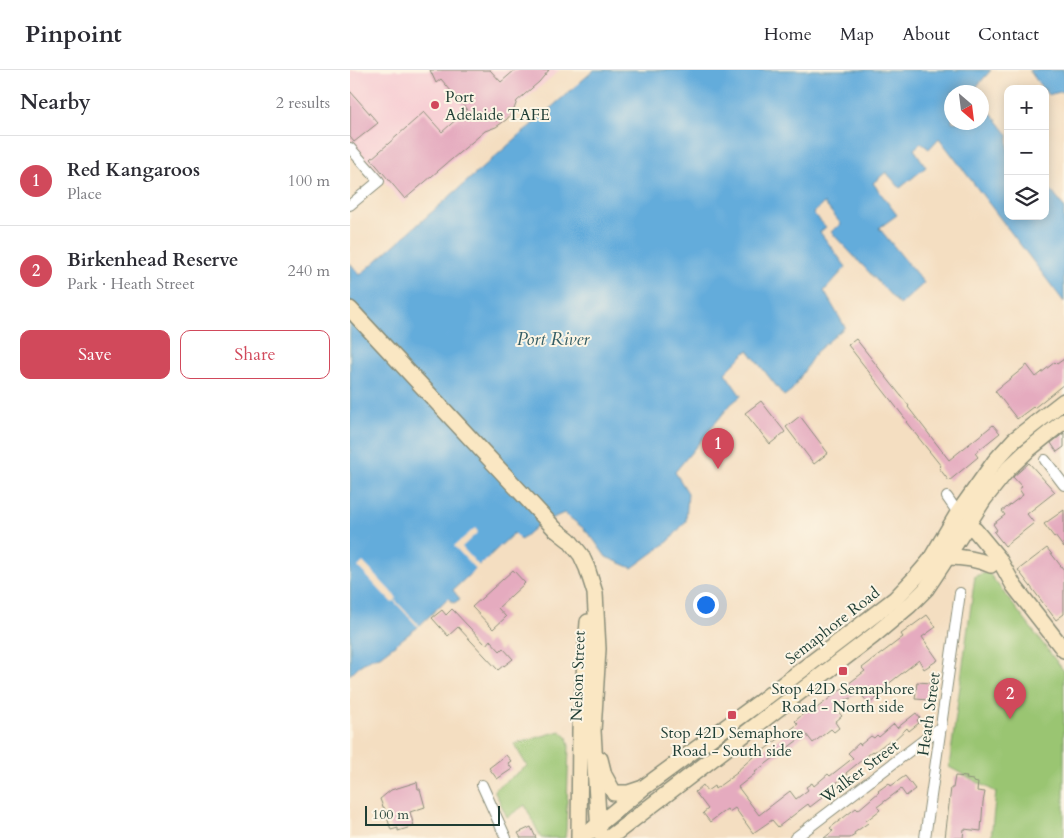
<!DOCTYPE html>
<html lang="en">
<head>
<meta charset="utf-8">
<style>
	body { margin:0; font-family:Cardo,serif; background:#f7f7f7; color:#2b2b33 }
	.controls { position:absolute; right:15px; top:15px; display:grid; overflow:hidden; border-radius:10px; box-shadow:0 2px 12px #0003 }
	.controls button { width:45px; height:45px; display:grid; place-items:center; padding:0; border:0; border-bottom:1px solid #e1e1e2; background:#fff; color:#2b2b33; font:25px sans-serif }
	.compass { position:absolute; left:594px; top:15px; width:45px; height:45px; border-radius:50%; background:#fff; box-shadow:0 2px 12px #0003; rotate:152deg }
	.scale { position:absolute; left:15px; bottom:12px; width:135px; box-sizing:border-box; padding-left:5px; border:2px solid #1f3d34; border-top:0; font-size:14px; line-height:18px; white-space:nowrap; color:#1f3d34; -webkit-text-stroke:4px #fcf5e5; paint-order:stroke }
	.you { position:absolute; left:355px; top:534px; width:18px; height:18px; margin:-12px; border:4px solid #fff; border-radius:50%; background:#1a73e8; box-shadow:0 0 0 8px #1a73e833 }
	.badge { display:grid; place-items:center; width:32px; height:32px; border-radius:50%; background:#d1495b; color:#fff; font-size:16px; font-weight:700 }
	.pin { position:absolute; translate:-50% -41px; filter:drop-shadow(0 1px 2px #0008) }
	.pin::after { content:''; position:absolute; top:26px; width:18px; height:15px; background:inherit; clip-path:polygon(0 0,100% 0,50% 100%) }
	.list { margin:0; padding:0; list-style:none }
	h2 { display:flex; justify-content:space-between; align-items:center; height:65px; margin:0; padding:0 20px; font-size:21px }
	h2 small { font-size:16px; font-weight:400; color:#7c7c81 }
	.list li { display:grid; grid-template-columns:32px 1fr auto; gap:15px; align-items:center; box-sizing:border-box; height:90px; padding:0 20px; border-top:1px solid #e1e1e2 }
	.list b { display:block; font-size:19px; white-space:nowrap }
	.list p { margin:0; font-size:16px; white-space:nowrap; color:#7c7c81 }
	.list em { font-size:16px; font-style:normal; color:#7c7c81 }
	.actions { display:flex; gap:10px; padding:15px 20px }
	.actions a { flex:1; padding:11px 0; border:1px solid #d1495b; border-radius:10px; text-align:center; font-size:18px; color:#d1495b }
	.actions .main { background:#d1495b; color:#fff }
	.icon { flex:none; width:28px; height:28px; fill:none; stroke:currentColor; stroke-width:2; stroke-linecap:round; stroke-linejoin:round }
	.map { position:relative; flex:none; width:714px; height:768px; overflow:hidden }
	header { display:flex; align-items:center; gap:30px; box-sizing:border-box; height:70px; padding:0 25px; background:#fff; border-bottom:1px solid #e1e1e2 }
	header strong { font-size:24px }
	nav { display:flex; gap:28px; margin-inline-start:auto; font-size:18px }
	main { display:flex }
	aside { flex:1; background:#fff }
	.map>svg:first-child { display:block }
</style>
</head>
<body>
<header>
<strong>Pinpoint</strong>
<nav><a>Home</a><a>Map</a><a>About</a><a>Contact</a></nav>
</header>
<main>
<aside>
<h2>Nearby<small>2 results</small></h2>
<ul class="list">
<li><span class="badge">1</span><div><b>Red Kangaroos</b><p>Place</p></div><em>100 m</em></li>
<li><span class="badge">2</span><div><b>Birkenhead Reserve</b><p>Park · Heath Street</p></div><em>240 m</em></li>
</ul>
<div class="actions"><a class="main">Save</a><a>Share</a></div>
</aside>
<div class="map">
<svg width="714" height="768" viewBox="0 0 714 768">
	<rect width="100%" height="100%" fill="#fcf5e5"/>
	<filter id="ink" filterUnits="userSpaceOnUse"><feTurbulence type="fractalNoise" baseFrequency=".02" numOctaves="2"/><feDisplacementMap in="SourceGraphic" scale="10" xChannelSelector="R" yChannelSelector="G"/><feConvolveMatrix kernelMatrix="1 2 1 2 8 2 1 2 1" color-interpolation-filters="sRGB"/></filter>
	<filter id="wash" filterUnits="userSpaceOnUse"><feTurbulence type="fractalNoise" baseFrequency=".0096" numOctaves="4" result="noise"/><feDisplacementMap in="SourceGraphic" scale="20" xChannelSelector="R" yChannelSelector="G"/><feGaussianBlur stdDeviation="1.12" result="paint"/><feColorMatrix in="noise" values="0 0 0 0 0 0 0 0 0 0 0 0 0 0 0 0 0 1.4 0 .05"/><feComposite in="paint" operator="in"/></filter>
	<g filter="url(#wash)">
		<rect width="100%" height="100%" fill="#f4dec1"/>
		<path fill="#f7cfd4" d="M0,0H210L53,134L0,70Z"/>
		<g fill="#9ac572" stroke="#5c8153">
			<path d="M638,502L714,601V767L712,768H641L646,722L599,697L625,506Z"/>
			<path d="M210,661L217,667L219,676L216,760L215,768H191L175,735L157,747L144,720L177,696L164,674Z"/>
		</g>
		<g fill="#64acdb" stroke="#427488">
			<path d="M244,0H641L627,16V22H602V52H632V31L658,65V146H695V113L714,137V232L589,68L579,79L571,73L564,79L576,97L550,118L536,102L523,113L547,145L529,158L574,213L550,235L481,162L491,154L474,133L463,143L476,157L470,162L496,197L474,221L495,257L466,282L442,320L434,326L398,280L375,303L391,326L381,334L325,402L338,423L336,451L319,471L282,498L256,487L244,470L233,458L214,443L189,454L171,470L164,463L103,520L110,529L104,533L98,528L68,557L30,586L22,588L9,596L0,605V193L10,205Z"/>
			<path d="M679,0H714V21L698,25L695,21V19H693Z"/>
		</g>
		<g fill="#f4dec1">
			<path d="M125,458L128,462L112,477L131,498L127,501L104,476Z"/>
			<path d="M13,492L47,528L45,530L69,555L68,557L44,531L42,533L8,497Z"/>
		</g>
		<g id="blocks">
			<g fill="#e5abbf">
				<path d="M80,0H140L151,12L165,0H199L189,12L167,31L163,42L156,50L146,57L135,61L55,129L21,89L74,42L92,62L117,40L91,9L86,13Z"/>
				<path d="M0,21L28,53L4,72L0,67Z"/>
				<path d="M506,269L559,336L558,337L599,390L643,355L650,363L625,383L628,387L599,411L589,398L591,396L556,352L557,351L498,275Z"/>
				<path d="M714,289V314L684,338L683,337L667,349L645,321L677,295L686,307L705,292L707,294Z"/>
				<path d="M411,331L435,362L420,374L395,343Z"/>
				<path d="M450,346L478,383L464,394L436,357Z"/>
				<path d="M714,363V377L707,382L701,373Z"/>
				<path d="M679,393L705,422L677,444L684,453L655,476L644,462L647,460L643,454L655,445L652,441L673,425L669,419L672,417L663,407Z"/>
				<path d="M714,440V478L705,466L704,467L694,454Z"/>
				<path d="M697,478L714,500V544L706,550L668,500Z"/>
				<path d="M163,500L175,513L148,538L156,547L143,559L122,537Z"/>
				<path d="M102,539L136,575L140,570L150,581L153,578L163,589L154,596V595L148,600L108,557L98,566L82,548L92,540L96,545Z"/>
				<path d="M577,545L586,557L572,567L588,590L574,599L569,590L528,622L530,625L519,634L509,622L498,630L497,629L485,638L492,646L485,652L489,658L484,662L481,659L463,673L456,664L405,702L406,703L388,717L409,745L440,721L446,729L458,720L456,717L462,713L464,716L478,704L480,706L503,688L498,683L509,673L510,675L521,666L524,668L527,665L529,667L544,654L547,658L566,643L570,648L567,650L569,653L559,661L557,658L542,672L540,670L524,682L523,681L496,703L497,705L486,713L487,714L472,726L473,727L460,737L458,734L428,757L422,750L403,763L385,738L379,742L377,739L360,752L353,743L358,739L345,722L353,715L357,721L364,716L365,719L387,703L386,702L403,687L414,679V680L448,654L445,651L460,638L463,641L515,601L512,598L553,567L551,564Z"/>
				<path d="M567,612L582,613L580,630L565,629Z"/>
				<path d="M156,685L161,691L158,693L162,699L147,709L139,698Z"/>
				<path d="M555,706L565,719L556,726L551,719L527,737L530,740L516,751L518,753L504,763L505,765L500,768H474L483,761L480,758L506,738L508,740L529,722L528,721L539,713L541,716Z"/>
				<path d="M605,706L617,707L616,709L623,710V712L628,713L627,721L635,722L633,732L631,761L614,759L613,768H595L601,718H603Z"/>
				<path d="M67,712L68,719H70L75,737L60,742L64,756L48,761V758L41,760L34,737H33L30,729L41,720Z"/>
				<path d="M181,757L186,768H171L168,763Z"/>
			</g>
		</g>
	</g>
	<g filter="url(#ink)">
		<use href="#blocks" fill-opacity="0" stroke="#8a8e7a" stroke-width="1"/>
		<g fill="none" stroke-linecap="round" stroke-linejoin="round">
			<g stroke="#8a8e7a" stroke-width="12">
				<g id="street">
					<path d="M0,78L29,111L0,135"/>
					<path d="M695,390L714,415"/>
					<path d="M597,427L608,443"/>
					<path d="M132,715L156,768"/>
					<path d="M445,768L591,657"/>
					<path d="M575,768L610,523"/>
				</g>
			</g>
			<g stroke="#8a8e7a" stroke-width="18">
				<g id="secondary">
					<path d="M0,239L205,459L219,470L231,485L237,498L245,523L248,579L243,661L249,763"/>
					<path d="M617,457L625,460L649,489L664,516L714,580"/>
					<path d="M598,487C613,487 627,489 641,495"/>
					<path d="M250,689L254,705L264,723H278L290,719"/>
					<path d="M229,768L230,660L238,552"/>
					<path d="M232,768L293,718L410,632L545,529L566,507L579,492L608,443L645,391L664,370L714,331"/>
					<path d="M259,768L523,566L560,535L576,519L592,495L634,429L658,399L678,380L714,351"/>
				</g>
			</g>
			<use href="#street" stroke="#fff" stroke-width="10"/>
			<use href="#secondary" stroke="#fae7c3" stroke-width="15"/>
		</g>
	</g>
	<g fill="#d1495b" stroke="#fcf5e5" stroke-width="2">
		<circle cx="85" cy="35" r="5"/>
		<rect x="488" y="596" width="10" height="10" rx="2.5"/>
		<rect x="377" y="640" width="10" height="10" rx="2.5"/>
	</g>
	<g text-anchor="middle" stroke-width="4" stroke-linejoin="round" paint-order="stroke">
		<g font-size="16" fill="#1f3d34" stroke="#fcf5e5">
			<text x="95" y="32" text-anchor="start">Port<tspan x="95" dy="18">Adelaide TAFE</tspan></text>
			<text x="493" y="624">Stop 42D Semaphore<tspan x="493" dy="18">Road - North side</tspan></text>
			<text x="382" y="668">Stop 42D Semaphore<tspan x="382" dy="18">Road - South side</tspan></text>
		</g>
		<g font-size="16" fill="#1f3d34" stroke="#fcf5e5">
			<text transform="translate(482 555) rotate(-38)" y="6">Semaphore Road</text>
			<text transform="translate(227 606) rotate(-88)" y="6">Nelson Street</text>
			<text transform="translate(578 644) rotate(-82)" y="6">Heath Street</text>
			<text transform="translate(509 701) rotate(-37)" y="6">Walker Street</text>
		</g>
		<g font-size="18" font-style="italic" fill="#345e66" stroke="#fcf5e5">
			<text x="203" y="275">Port River</text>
		</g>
	</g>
</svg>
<div class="controls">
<button>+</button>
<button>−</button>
<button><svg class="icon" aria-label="layers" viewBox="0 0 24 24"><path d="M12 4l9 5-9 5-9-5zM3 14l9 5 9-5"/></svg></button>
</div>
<svg class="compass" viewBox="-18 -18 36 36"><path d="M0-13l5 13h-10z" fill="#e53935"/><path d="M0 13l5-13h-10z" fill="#7c7c81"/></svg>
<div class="scale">100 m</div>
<div class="you"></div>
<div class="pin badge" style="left:368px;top:399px">1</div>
<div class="pin badge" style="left:660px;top:649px">2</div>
</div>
</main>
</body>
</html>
